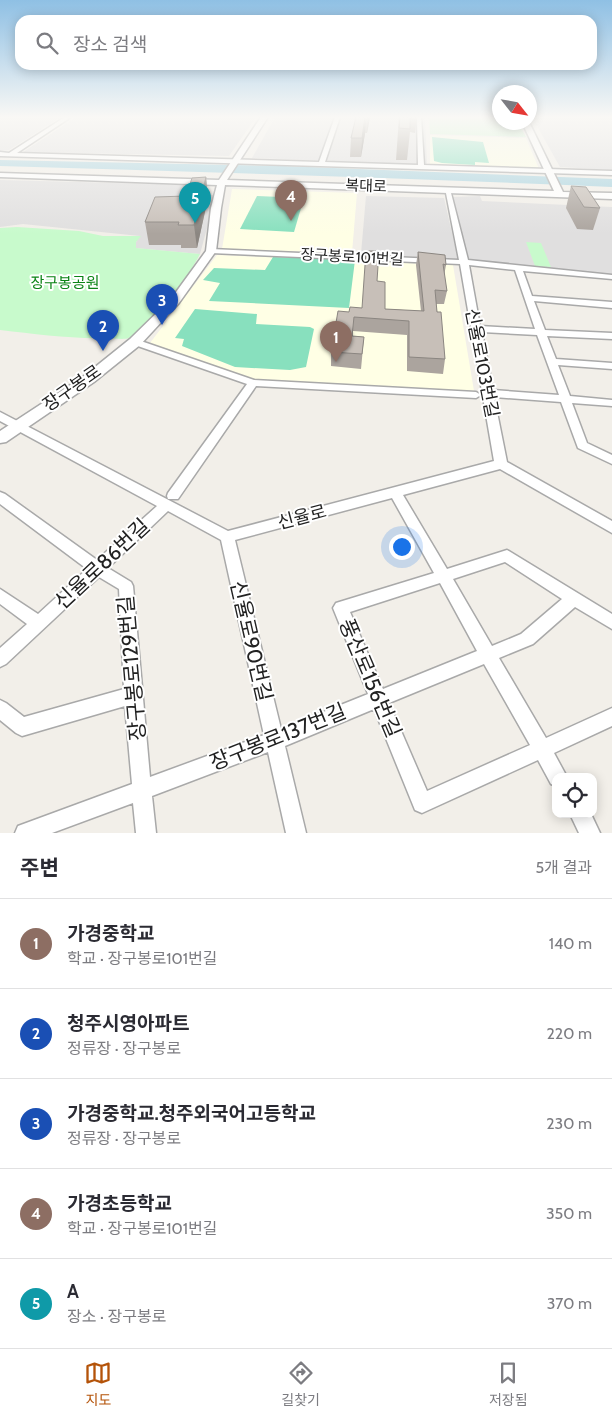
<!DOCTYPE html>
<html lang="ko">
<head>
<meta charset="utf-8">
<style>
	body { margin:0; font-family:Cabin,"Noto Sans KR",sans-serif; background:#f7f7f7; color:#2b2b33 }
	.controls { position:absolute; right:15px; bottom:15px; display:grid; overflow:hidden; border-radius:10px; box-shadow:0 2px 12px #0003 }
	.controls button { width:45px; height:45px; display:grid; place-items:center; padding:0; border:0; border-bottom:1px solid #e1e1e2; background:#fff; color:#2b2b33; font:25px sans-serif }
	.compass { position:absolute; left:492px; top:85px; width:45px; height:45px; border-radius:50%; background:#fff; box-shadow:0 2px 12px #0003; rotate:121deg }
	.you { position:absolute; left:401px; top:546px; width:18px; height:18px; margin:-12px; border:4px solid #fff; border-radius:50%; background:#1a73e8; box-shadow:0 0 0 8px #1a73e833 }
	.badge { display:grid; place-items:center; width:32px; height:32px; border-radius:50%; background:#b45309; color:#fff; font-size:16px; font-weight:700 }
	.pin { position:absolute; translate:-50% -41px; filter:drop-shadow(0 1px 2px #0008) }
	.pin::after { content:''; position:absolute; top:26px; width:18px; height:15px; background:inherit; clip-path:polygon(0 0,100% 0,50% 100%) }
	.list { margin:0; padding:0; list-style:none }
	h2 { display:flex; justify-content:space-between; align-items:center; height:65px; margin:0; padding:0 20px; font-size:21px }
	h2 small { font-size:16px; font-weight:400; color:#7c7c81 }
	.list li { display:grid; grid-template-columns:32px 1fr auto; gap:15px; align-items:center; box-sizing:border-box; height:90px; padding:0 20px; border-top:1px solid #e1e1e2 }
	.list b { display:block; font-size:19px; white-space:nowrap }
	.list p { margin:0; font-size:16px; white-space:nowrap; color:#7c7c81 }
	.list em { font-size:16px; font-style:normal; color:#7c7c81 }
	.icon { flex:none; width:28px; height:28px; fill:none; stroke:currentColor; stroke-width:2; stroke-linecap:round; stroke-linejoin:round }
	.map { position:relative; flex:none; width:612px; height:833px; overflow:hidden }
	.search { position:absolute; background:#fff; box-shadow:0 2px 12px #0003; left:15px; right:15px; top:15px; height:55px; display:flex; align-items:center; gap:12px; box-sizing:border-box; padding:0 18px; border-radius:15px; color:#7c7c81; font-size:19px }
	.sheet { height:515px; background:#fff }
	nav { display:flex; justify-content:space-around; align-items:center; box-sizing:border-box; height:70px; border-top:1px solid #e1e1e2; background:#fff; font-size:14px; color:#7c7c81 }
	nav a { display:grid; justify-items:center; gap:2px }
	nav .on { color:#b45309 }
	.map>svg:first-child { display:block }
</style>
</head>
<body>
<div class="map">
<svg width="612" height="833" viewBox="0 0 612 833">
	<rect width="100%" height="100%" fill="#f2efe9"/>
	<g fill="#e0dfdf">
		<path d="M0,117H61L9,150L0,151Z"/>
		<path d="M77,117H256L229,156L23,152Z"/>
		<path d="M275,117H425L427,165L252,158Z"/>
		<path d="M532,117H612V170L560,167Z"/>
		<path d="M0,180L196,185L195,195H216L200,254L135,248L136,242L140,236L23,224L0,227Z"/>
		<path d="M366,196L444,198L458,259L361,254Z"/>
		<path d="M480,196L482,201L612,207V275L465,260L453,197Z"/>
	</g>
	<g fill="#ffffe5">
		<path d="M430,135L526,138L539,169L430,165Z"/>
		<path d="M232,189L357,193L352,253L222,249Z"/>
		<path d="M217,255L453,265L474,391L256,380L150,343Z"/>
	</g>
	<g fill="#c8facc">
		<path d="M429,117H499L500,122L518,123L526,137L430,134Z"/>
		<path d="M17,227L79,231L103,236H141L136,242V248L200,254C187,279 154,326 129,338C123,340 113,338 106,338C70,339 36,334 0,330V228Z"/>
		<path d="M526,242L541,243L551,267L535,266Z"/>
	</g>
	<g fill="#88e0be">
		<path d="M432,137L483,142L489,163L475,162V165L442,163L434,161Z"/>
		<path d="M257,196L304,198L294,232L240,229Z"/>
		<path d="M273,257L355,260L349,308L209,301L220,283L203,280L214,268L265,270Z"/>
		<path d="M195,309L257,314L256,324L310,327L314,329L306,367L290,370L235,367L182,346L184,339L175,338Z"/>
	</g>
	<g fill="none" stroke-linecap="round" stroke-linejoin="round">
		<path fill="#aad3df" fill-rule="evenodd" d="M0,160L283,166L612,179V187C408,178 204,172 0,166Z"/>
		<g stroke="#a9a9a9" stroke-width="3">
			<g id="minor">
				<path d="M65,117H71L17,153L319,162L335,117H340L325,162L418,165L417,117H421L424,165L612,171V175L0,156V152L9,153Z"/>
				<path d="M445,188L450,189L468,260L612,275V279L523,271L532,296L612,302V308L534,301L545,330L612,333V339L547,336L556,359L612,363V369L558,365L570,396L612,400V406L572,403L587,443L612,455V464L578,448L561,402L494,397L507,462L612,521V533L500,469L403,495L447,569L507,550L612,614V629L575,607L533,644L499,658L546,738L612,708V726L554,753L567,777H556V786L551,784L538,760L422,813L415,810L374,709L285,746L306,833H286L268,752L152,796L156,833H136L133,803L52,833H15L18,826L132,784L125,706L22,736L16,733L0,720V700L6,703L24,717L124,689L119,589L99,577L6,664L0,667V648L27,624L0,604V589L38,614L87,569L0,504V492L5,494L97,560L157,506L0,421V412L228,531L494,461L460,264L211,253L207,251L211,249L459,260ZM469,265L515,270L535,329L480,326ZM482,332L537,335L559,395L493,390ZM392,498L434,573L336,603L333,608L368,694L281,729L235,540ZM168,511L221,540L264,735L150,777L133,586L131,582L108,568ZM505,562L562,599L521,634L492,646L453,579ZM440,583L477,651L383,689L350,612ZM484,664L530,745L427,791L389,703Z"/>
				<path d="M135,339L254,380L476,392L481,395L476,398L256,386L178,499H168L167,496L168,493L247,384L132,344L130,342L132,340Z"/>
				<path d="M570,814H591L600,833H579Z"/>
			</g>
		</g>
		<g stroke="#a9a9a9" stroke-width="3">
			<path id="tertiary" d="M261,117H268L227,180L554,191L522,122H529L563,192L612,193V199L225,185L221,208L216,251L179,303L140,345L94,382L6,442L0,443V431L84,376L130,339L171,299L206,251L211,208L217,185L0,177V173L219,180Z"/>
		</g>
		<use href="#minor" fill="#fff" fill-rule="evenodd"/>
		<use href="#tertiary" fill="#fff" fill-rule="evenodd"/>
	</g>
	<g fill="#aba49e">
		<path d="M356,117H370L367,133H365L361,157H350L351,138Z"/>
		<path d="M399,117H417L415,133L410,132L407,160H396Z"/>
		<path d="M206,177L208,198L197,248H181V245H149L145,222L186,196Z"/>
		<path d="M571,186L600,208L593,230L577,229L566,208Z"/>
		<path d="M418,252L446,265L444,276L447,291L444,304H436L445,359L443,374L407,371V335L353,331V336L364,337L361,369L331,366V352L349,312L362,308L377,281L385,309L421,311L416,265Z"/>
	</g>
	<g fill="#8b8681">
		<path d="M366,117L365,134L361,157L362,138Z"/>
		<path d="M368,117H370L367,133Z"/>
		<path d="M206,177L208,198L197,248L194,225Z"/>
	</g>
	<g fill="#c7bfb8" stroke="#8b8681">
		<path d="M356,117H365L362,138H351Z"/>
		<path d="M400,117H410V129L399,128Z"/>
		<path d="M206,177L194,225H178L179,222H145L155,197L186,196L192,178Z"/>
		<path d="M571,186L586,187L600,208L584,207Z"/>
		<path d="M366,251H379L377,281L385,282V309L424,311L418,252L445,255L446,265L443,264L447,291L435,290L437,312H441L445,359L409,357V321L354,317L352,336L364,337L362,354L331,352L338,311L349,312L350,307L362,308Z"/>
	</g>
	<linearGradient id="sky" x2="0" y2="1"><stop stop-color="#8fc0e4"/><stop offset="0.5" stop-color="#f9f8f5"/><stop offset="1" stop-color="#f9f8f5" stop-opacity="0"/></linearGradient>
	<rect width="612" height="234" fill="url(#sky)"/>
	<g text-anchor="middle" stroke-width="4" stroke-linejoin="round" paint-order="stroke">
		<g font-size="15" fill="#222" stroke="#fff">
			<text transform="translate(366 186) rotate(2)" y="5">복대로</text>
			<text transform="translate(352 257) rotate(3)" y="5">장구봉로101번길</text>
		</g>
		<g font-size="15" fill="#0c8416" stroke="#fff">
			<text x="65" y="288">장구봉공원</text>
		</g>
		<g font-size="18" fill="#222" stroke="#fff">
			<text transform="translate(482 363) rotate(79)" y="6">신율로103번길</text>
			<text transform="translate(72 388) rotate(-35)" y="6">장구봉로</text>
			<text transform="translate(302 517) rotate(-15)" y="6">신율로</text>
		</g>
		<g font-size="21" fill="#222" stroke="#fff">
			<text transform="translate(102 564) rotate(-43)" y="7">신율로86번길</text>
			<text transform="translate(251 641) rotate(77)" y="7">신율로90번길</text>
			<text transform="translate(132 668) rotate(-95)" y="7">장구봉로129번길</text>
			<text transform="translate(370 678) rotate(67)" y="7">풍산로156번길</text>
			<text transform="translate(278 737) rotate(-22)" y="7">장구봉로137번길</text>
		</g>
	</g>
</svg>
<div class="controls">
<button><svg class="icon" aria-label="locate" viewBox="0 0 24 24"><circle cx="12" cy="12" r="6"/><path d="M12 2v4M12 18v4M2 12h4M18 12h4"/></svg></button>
</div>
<svg class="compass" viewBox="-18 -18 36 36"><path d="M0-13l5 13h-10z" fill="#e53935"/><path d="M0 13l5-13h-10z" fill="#7c7c81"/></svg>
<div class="you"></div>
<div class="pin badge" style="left:336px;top:362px;background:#8d6e63">1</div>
<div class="pin badge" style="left:103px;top:351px;background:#1a4fb4">2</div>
<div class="pin badge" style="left:162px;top:325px;background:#1a4fb4">3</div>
<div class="pin badge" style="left:291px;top:221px;background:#8d6e63">4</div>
<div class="pin badge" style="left:195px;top:223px;background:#0f9aa8">5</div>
<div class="search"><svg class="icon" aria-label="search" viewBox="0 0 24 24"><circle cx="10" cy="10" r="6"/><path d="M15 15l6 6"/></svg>장소 검색</div>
</div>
<section class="sheet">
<h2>주변<small>5개 결과</small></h2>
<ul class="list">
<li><span class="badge" style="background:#8d6e63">1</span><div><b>가경중학교</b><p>학교 · 장구봉로101번길</p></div><em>140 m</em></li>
<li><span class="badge" style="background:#1a4fb4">2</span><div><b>청주시영아파트</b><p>정류장 · 장구봉로</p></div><em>220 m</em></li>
<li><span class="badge" style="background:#1a4fb4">3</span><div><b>가경중학교.청주외국어고등학교</b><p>정류장 · 장구봉로</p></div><em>230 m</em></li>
<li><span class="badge" style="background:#8d6e63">4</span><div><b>가경초등학교</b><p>학교 · 장구봉로101번길</p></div><em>350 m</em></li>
<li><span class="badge" style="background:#0f9aa8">5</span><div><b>A</b><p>장소 · 장구봉로</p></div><em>370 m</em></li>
</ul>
</section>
<nav>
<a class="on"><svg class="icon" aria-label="map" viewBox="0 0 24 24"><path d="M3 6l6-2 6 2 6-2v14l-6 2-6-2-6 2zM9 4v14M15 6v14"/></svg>지도</a>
<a><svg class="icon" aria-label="directions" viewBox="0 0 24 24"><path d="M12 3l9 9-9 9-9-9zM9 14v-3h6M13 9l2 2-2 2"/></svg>길찾기</a>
<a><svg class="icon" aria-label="saved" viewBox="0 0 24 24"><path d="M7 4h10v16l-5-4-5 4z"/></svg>저장됨</a>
</nav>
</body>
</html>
